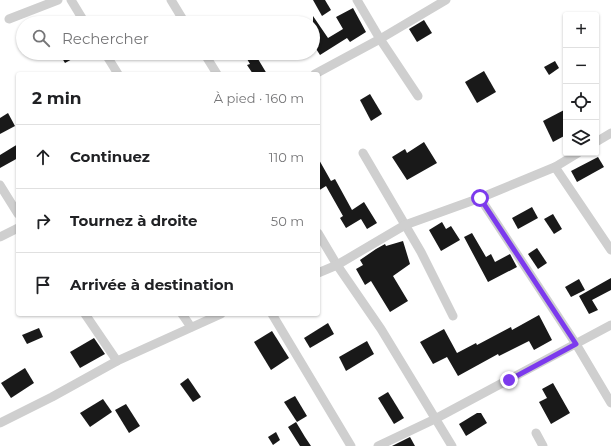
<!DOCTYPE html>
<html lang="fr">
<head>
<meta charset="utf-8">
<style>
	body { margin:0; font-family:Montserrat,sans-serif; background:#f2f2f2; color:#202124 }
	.controls { position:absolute; right:12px; top:12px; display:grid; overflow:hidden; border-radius:4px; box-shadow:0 1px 3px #0004 }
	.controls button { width:36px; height:36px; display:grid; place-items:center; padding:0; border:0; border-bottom:1px solid #e0e0e0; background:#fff; color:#202124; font:20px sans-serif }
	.stop { position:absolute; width:12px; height:12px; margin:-9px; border:3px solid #7c3aed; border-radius:50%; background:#fff }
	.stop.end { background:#7c3aed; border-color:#fff; box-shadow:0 1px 4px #0008 }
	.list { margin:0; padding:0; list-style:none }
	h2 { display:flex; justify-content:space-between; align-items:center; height:52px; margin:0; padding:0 16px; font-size:17px }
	h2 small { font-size:13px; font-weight:400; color:#757577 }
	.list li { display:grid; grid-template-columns:26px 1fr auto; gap:12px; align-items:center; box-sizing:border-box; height:64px; padding:0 16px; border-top:1px solid #e0e0e0 }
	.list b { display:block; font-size:15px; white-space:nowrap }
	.list em { font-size:13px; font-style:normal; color:#757577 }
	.icon { flex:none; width:22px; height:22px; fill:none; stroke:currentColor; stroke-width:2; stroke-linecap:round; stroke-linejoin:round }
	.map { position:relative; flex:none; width:611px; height:446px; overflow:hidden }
	.search { position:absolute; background:#fff; box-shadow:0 1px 3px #0004; left:16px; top:16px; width:304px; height:44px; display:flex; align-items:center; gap:10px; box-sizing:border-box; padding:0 14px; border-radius:22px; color:#757577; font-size:15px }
	.panel { position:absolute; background:#fff; box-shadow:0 1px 3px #0004; left:16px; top:72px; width:304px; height:244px; border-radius:4px }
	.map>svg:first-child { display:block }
</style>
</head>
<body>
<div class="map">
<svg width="611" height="446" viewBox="0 0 611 446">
	<rect width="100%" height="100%" fill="#fff"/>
	<g fill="#191919">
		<path d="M313,0H325L331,10L322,16Z"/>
		<path d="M353,8L366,32L350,42L347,38L320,55L313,44V16L328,38L343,29L336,17Z"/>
		<path d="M424,20L432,33L417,42L409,29Z"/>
		<path d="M59,53H83L65,63Z"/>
		<path d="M255,54L267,74H253L247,65L250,64L247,59Z"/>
		<path d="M555,61L559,68L549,75L544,67Z"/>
		<path d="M484,71L496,92L477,103L465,82Z"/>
		<path d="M370,94L382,114L371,121L360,100Z"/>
		<path d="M566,109V135L553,142L543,121Z"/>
		<path d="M8,113L15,126L0,134V118Z"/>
		<path d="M424,142L437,163L407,180L392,157L405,149L407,153Z"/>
		<path d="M18,144V158L0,168V155Z"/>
		<path d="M598,157L604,167L577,182L571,171Z"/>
		<path d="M318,158L331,181L335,179L352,210L364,202L377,223L367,229L361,219L346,228L340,218L343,216L326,186L318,191Z"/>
		<path d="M532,207L538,218L518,229L512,218Z"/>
		<path d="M553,214L562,229L554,234L544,219Z"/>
		<path d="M442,222L446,229L451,226L460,240L441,251L429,230Z"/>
		<path d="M472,233L486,257L491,254L495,262L510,254L517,267L488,282L464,237Z"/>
		<path d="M403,241L410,264L393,276L408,301L390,312L371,281L365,285L356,269L363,265L360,260L376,249L385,244L386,246Z"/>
		<path d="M537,248L547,263L538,269L528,254Z"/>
		<path d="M611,278V290L592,300L598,310L589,314L579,296Z"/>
		<path d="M579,279L585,290L571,297L565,287Z"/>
		<path d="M539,315L552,340L534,350L529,341L499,356L498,354L458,376L447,357L433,364L420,342L444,329L457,353L476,343L477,345L511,327L512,330Z"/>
		<path d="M328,323L334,334L310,348L304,338Z"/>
		<path d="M39,328L43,337L27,344L22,335Z"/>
		<path d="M272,331L289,358L271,370L254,342Z"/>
		<path d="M94,338L105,354L80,368L70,352Z"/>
		<path d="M367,341L374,354L346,371L339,357Z"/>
		<path d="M25,368L34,383L11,398L1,383Z"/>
		<path d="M188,378L201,397L193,402L180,384Z"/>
		<path d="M553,383L570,413L551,424L539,402L547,398L542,389Z"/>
		<path d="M388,392L404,418L394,424L378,398Z"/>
		<path d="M295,396L307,416L297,422L284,402Z"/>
		<path d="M103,399L112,412L90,427L80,413Z"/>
		<path d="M126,404L140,426L129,433L115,410Z"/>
		<path d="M477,413H481L487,423L466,436L459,424Z"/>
		<path d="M296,422L305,437L311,446H300L288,427Z"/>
		<path d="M276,432L280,440L273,445L268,437Z"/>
		<path d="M410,437L415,446H392Z"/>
	</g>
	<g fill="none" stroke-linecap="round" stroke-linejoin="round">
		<g stroke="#cfcfcf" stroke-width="9">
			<path d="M71,0L85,23"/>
			<path d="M171,0L185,23"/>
			<path d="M357,0L380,39L418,96"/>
			<path d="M9,19L58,0"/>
			<path d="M105,53L118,74"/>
			<path d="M204,53L217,74"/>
			<path d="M315,74L380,39L446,0"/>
			<path d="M596,142L611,133"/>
			<path d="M363,153L421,252L453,316"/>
			<path d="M555,167L611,250"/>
			<path d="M0,185L18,214"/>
			<path d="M480,198L576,344L611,403"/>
			<path d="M318,233L337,265L381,329L452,446"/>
			<path d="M0,237L18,228"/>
			<path d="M318,273L337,265L405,225L480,198L555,167L578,153"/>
			<path d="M85,314L117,361"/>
			<path d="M182,314L191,327"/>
			<path d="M272,314L351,446"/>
			<path d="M0,423L52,397L117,361L221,314"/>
			<path d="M536,433L543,446"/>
			<path d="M378,446L435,419L611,325"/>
		</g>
	</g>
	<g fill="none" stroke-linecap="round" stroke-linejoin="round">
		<path stroke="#7c3aed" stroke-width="5" d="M480,198L576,344L509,380"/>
	</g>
</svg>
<div class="controls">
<button>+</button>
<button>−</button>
<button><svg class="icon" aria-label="locate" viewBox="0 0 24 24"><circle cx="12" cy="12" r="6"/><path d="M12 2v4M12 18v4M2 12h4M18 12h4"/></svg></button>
<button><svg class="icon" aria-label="layers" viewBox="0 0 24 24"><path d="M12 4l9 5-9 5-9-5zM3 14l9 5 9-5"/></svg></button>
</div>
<div class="stop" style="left:480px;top:198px"></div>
<div class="stop end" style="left:509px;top:380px"></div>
<div class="search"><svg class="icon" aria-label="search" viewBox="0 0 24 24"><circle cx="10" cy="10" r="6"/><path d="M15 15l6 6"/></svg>Rechercher</div>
<section class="panel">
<h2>2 min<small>À pied · 160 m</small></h2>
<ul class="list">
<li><svg class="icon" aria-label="ahead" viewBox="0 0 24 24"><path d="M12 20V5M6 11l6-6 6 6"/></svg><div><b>Continuez</b></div><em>110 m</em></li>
<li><svg class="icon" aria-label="right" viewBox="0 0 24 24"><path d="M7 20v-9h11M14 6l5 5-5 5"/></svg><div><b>Tournez à droite</b></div><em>50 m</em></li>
<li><svg class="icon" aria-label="arrive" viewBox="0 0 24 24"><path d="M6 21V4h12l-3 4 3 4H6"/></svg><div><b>Arrivée à destination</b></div></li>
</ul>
</section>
</div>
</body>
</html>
